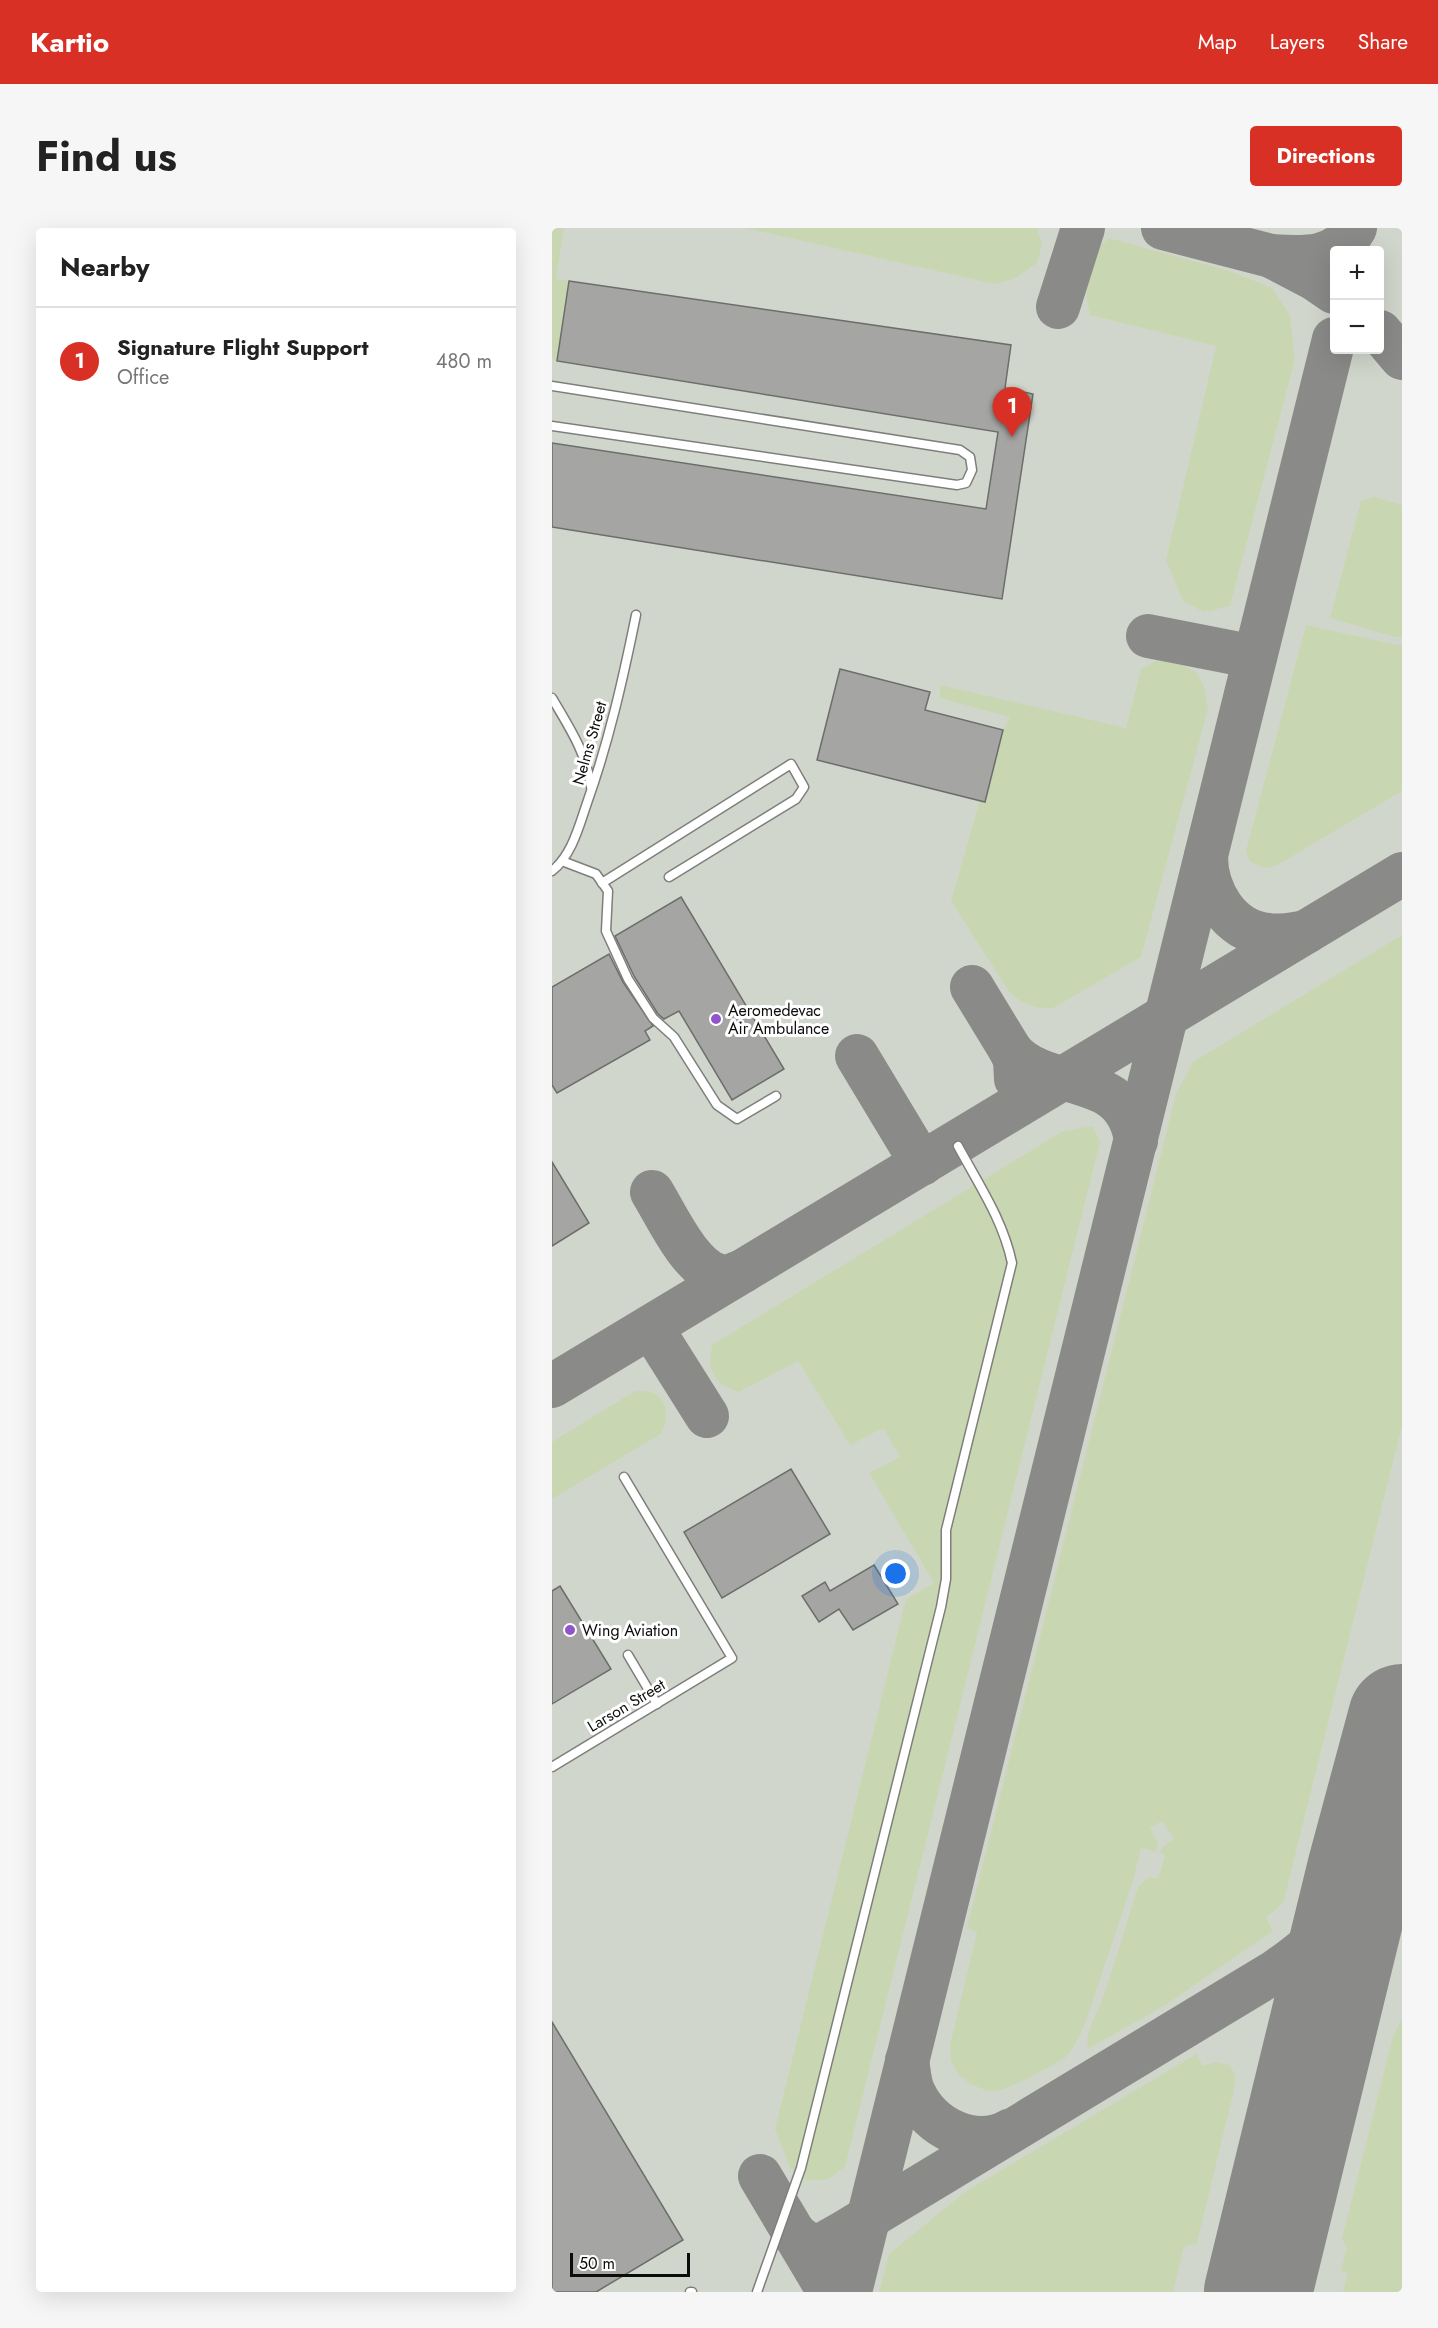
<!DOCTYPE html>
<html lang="en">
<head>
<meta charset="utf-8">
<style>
	body { margin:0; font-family:Jost,sans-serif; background:#f6f6f6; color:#222 }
	.controls { position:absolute; right:18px; top:18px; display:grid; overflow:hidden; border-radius:6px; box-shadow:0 6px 24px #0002 }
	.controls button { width:54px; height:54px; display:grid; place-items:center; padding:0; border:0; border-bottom:2px solid #e0e0e0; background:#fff; color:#222; font:30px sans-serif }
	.scale { position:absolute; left:18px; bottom:15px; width:120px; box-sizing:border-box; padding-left:6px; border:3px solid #0c0c0b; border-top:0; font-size:16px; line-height:21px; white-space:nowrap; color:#0c0c0b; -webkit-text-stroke:4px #fff; paint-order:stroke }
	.you { position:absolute; left:344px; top:1346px; width:21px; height:21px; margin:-15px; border:4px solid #fff; border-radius:50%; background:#1a73e8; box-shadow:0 0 0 9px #1a73e833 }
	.badge { display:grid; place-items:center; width:39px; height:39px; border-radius:50%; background:#d93025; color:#fff; font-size:20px; font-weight:700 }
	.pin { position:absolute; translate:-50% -50px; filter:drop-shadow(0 2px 3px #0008) }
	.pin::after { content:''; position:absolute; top:32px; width:21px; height:18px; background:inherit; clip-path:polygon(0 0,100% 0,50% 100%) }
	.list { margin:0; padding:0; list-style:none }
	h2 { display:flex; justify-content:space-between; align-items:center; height:78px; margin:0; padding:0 24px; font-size:26px }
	h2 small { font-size:20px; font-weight:400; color:#767676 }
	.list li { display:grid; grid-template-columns:39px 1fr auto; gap:18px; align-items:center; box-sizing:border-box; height:108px; padding:0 24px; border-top:2px solid #e0e0e0 }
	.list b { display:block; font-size:22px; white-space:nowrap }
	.list p { margin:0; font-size:20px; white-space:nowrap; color:#767676 }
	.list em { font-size:20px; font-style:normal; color:#767676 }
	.map { position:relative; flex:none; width:850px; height:2064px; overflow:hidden; border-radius:6px }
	header { display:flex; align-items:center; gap:36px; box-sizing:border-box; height:84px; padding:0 30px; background:#d93025; color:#fff }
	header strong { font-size:28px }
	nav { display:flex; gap:33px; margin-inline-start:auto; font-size:21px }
	.intro { display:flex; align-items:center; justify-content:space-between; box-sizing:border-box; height:144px; padding:0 36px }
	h1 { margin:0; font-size:42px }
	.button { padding:15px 27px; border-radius:6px; background:#d93025; color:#fff; font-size:21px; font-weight:700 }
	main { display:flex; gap:36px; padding:0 36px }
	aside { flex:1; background:#fff; border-radius:6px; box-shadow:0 6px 24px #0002 }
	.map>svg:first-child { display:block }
</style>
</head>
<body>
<header>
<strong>Kartio</strong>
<nav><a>Map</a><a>Layers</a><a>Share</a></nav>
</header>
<div class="intro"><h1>Find us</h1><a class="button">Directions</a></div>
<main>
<aside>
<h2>Nearby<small></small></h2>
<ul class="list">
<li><span class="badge">1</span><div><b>Signature Flight Support</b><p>Office</p></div><em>480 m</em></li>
</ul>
</aside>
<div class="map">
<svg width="850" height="2064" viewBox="0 0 850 2064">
	<rect width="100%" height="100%" fill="#dedfdc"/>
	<path fill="#d1d6cc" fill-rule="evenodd" d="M0,0H850V2064H0ZM782,22H828V122H782Z"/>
	<g fill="#c8d7b2">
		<path d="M0,0H12L4,51L17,53L5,133L0,130Z"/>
		<path d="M193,0H485L490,17L485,35L462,51L443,56Z"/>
		<path d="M557,10L681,44L720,60L738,87L743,131L678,378L652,384L631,373L614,332L664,118L538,87L534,68L536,28Z"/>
		<path d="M823,269L850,277V409H843L778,390L809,273Z"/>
		<path d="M754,397L850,418V563L724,638L713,640L698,634L694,623Z"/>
		<path d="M609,430C647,444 650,439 656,481L589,729L501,780C482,781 472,777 458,765L399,673L428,572L433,573L451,502L458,489L388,470V457L574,500L589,441Z"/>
		<path d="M850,707V1197L732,1672L725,1681L714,1689L721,1703L612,1778L536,1821C532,1805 545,1786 550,1772C563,1735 574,1697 586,1659L597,1649L606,1651L613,1627L608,1625L610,1619L622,1611L610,1593L598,1600L606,1615L604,1624L589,1620L581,1653L533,1796L522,1818L513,1830L475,1851L450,1862L436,1863L418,1856L406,1846L399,1832L398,1817L425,1704L415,1700L624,866L641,834Z"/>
		<path d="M541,898L548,914L293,1939L275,1952H255L239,1942L223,1901L354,1371L382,1355L317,1245L348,1229L331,1200L298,1217L246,1133L187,1164C160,1155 156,1145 160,1117L511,903Z"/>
		<path d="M83,1163C113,1161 119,1180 110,1205L0,1271V1214Z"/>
		<path d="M850,1791V2064H791L795,2046L789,2042L795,2020L790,2011L841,1808Z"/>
		<path d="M644,1826L651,1838L664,1834L677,1837L684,1847L681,1866L645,2015L632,2019L621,2064H327L337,2026L413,1964Z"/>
	</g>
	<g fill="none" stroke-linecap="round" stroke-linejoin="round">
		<g stroke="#8a8b88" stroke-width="44">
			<path d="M611,0L719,28L763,51L782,64"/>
			<path d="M719,28C751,30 785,33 803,0"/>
			<path d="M506,79L531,0"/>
			<path d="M828,104L850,130"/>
			<path d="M596,408L703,429"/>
			<path d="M654,628C654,664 677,703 716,707C728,709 741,706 754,704"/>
			<path d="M420,759L459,823L463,832L464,851"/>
			<path d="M459,823C496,866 574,839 584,913"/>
			<path d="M305,828L370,936"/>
			<path d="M100,964C115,988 138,1041 168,1048C176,1050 183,1046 191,1043"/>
			<path d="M99,1099L155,1188"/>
			<path d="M0,1158L850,646"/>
			<path d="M355,1832C357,1843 357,1855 362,1865C377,1899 422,1922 457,1903"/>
			<path d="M208,1948L277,2064"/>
			<path d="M243,2006C264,2025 269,2017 291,2005L724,1743C770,1711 786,1693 809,1642"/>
			<path d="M298,2064L782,111"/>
		</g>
		<path stroke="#8a8b88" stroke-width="108" d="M706,2064L809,1642L850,1490"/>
	</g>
	<g fill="#a5a6a4" stroke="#6c6e6b" stroke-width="1.5">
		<path d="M17,53L459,117L453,160L481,166L450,371L0,299V215L434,281L446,204L5,133Z"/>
		<path d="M288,441L378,464L373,482L451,502L433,574L265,532Z"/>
		<path d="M129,669L232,841L180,872L127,783L112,791L106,786L82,748L63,708Z"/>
		<path d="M57,726L71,754L101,798L93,803L98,812L5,865L0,857V759Z"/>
		<path d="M0,934L37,995L0,1018Z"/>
		<path d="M239,1241L278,1306L170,1370L132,1304Z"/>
		<path d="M322,1337L346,1376L301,1402L287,1381L267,1394L250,1368L273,1354L278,1363Z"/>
		<path d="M8,1358L59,1441L0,1476V1363Z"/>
		<path d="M0,1794L131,2012L44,2064H0Z"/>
	</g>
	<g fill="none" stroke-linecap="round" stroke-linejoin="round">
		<g stroke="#7e7f7c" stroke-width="11">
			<g id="service">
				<path d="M0,158L408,222L418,229L420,242L414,255L405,257L0,198"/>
				<path d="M0,470C17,499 35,526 39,559"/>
				<path d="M10,633L44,646L56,663L54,703L76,751L101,790L122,809L165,877L185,891L224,868"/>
				<path d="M0,643C20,627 27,598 35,575C57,513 71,451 84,387"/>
				<path d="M50,655L239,536L252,559L244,571L117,649"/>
				<path d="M76,1427L105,1476"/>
				<path d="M0,1539L180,1430L72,1249"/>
				<path d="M138,2064H140"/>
				<path d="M205,2064L249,1940L389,1379L394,1351V1302L460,1035C451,992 427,957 406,918"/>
			</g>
		</g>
		<use href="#service" stroke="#fff" stroke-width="8"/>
	</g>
	<g fill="#9154ca" stroke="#fff" stroke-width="2">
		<circle cx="164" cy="791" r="6"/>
		<circle cx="18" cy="1402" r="6"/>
	</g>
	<g text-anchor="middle" stroke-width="6" stroke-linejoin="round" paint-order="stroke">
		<g font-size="16" fill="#0c0c0b" stroke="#fff">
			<text transform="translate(37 515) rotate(-74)" y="6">Nelms Street</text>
			<text transform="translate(74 1477) rotate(-31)" y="6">Larson Street</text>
		</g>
		<g font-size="16" fill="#0c0c0b" stroke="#fff" text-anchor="start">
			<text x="176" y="788">Aeromedevac<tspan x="176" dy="18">Air Ambulance</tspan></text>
			<text x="30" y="1408">Wing Aviation</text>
		</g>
	</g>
</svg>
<div class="controls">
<button>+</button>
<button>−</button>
</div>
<div class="scale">50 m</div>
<div class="you"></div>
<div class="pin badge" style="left:460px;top:209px">1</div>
</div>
</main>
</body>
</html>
